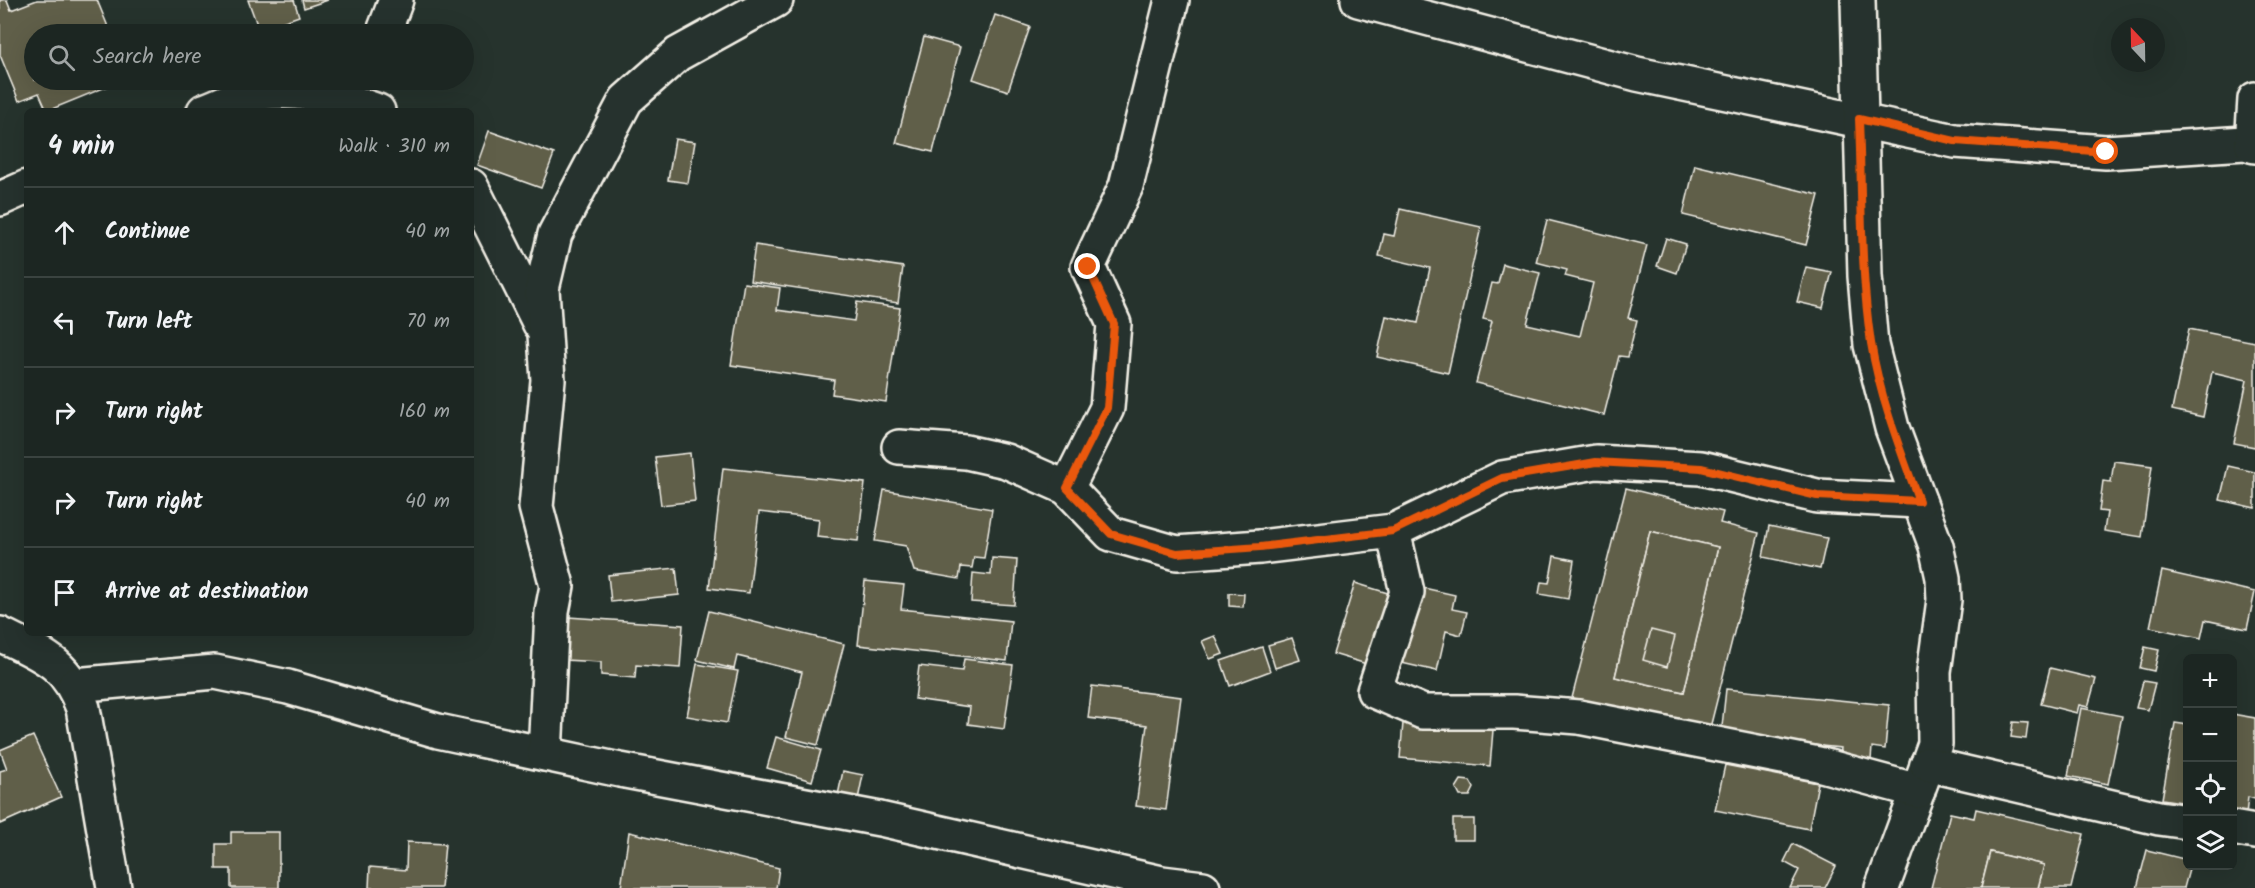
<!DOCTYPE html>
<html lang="en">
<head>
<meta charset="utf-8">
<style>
	body { margin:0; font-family:Kalam,sans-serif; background:#252e2a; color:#f1f3f6 }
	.controls { position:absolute; right:18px; bottom:18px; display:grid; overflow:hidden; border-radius:9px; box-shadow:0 6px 24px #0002 }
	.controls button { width:54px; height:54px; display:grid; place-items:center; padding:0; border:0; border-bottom:2px solid #3a4340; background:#1c2622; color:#f1f3f6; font:30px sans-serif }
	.compass { position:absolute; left:2111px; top:18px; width:54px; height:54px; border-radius:50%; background:#1c2622; box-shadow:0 6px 24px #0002; rotate:338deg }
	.stop { position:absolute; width:18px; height:18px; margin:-14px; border:4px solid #ea580c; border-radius:50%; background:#fff }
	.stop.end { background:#ea580c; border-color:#fff; box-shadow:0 2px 6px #0008 }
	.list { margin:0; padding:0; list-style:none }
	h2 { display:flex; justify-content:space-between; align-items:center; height:78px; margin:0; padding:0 24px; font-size:26px }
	h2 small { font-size:20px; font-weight:400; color:#a0a5a5 }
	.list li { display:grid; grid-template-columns:39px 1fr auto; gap:18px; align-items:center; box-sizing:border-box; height:90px; padding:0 24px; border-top:2px solid #3a4340 }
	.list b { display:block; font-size:22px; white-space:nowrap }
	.list em { font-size:20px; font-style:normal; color:#a0a5a5 }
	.icon { flex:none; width:33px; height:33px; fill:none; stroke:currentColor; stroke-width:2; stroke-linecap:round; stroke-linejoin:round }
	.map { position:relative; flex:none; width:2255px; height:888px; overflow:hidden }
	.search { position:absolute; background:#1c2622; box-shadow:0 6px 24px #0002; left:24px; top:24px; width:450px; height:66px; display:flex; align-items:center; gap:15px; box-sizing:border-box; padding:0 21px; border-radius:33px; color:#a0a5a5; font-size:22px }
	.panel { position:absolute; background:#1c2622; box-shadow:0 6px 24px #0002; left:24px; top:108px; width:450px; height:528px; border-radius:9px }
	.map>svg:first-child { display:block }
</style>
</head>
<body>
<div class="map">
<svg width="2255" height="888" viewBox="0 0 2255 888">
	<rect width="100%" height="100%" fill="#26332d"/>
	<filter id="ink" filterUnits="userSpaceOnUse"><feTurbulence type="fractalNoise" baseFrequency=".0167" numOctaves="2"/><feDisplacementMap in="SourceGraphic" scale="12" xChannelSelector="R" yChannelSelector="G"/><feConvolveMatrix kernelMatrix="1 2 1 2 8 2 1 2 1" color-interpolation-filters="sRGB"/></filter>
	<g filter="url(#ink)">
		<g fill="#605e4a" stroke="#f4f1e8" stroke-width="1.5" fill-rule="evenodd">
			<path d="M0,0H7L11,10L37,0H97L111,34H34V80H123L47,111L39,93L19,101L0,55Z"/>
			<path d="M248,0H294L299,16L259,30Z"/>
			<path d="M302,0H328L304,8Z"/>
			<path d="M995,15L1030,27L1008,91L973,79Z"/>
			<path d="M924,37L960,47L933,152L896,143Z"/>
			<path d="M489,131L554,154L541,188L477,165Z"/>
			<path d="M675,139L695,142L688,183L668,180Z"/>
			<path d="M1695,165L1819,195L1806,245L1683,215Z"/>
			<path d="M1400,209L1481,227L1448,373L1377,357L1386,316L1418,323L1430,268L1379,256L1384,234L1394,236Z"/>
			<path d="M1547,220L1647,245L1628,318L1637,320L1628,357L1619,356L1604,415L1476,383L1492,321L1483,319L1492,283L1498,284L1503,264L1540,273L1527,324L1580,336L1593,283L1565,276L1567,270L1536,262Z"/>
			<path d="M1666,238L1686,244L1677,273L1657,266Z"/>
			<path d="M755,245L903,267L898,303L750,281Z"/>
			<path d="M1806,267L1832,272L1823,308L1797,302Z"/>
			<path d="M744,283L780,288L777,310L854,321L857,302L900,308L886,402L832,394L834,380L731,365Z"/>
			<path d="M2189,329L2255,342V447L2234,443L2247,380L2212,372L2203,417L2172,410Z"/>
			<path d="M690,453L695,501L661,505L655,457Z"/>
			<path d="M2114,461L2152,466L2142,537L2104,531L2107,512L2099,511L2103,481L2111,482Z"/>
			<path d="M2228,466L2255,472V508L2220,500Z"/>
			<path d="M723,468L865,483L858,541L817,537L819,519L759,512L749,593L709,588Z"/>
			<path d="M1626,488L1723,512L1720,523L1759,533L1709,732L1572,698ZM1650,531L1718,547L1684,692L1615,677Z"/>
			<path d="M884,490L992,509L984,558L974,557L972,568L961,567L959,579L914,571L906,546L875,541Z"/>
			<path d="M1769,526L1827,538L1820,569L1763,557Z"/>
			<path d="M1650,531L1718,547L1684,692L1615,677Z"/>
			<path d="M1554,556L1574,560L1568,599L1539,594L1541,582L1549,583Z"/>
			<path d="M992,558L1017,560L1014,605L971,602L973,573L991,575Z"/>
			<path d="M676,568L679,595L611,602L608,575Z"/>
			<path d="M2162,571L2255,592L2247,629L2205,620L2201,638L2150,627Z"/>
			<path d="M865,581L904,585L901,609L1011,621L1007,661L858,645Z"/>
			<path d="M1355,583L1391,594L1370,665L1333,654Z"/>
			<path d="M1415,586L1455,595L1452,609L1467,612L1461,635L1446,631L1437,671L1397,662Z"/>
			<path d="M1229,593L1244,594L1243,607L1229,606Z"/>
			<path d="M709,611L844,644L818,745L786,737L802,672L737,656L734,669L697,660Z"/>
			<path d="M568,617L683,625L680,668L636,665L635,678L601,675V662L564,660Z"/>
			<path d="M1651,630L1675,636L1667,667L1643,660Z"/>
			<path d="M1215,636L1223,654L1210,659L1202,641Z"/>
			<path d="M1292,638L1300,660L1275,668L1268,645Z"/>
			<path d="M1262,647L1270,671L1230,686L1221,661Z"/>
			<path d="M2145,647L2159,650L2154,671L2140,668Z"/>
			<path d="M964,659L1013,665L1004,729L968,724L970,707L915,699L919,666L962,671Z"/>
			<path d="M697,664L738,671L727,723L687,716Z"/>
			<path d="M2050,668L2096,679L2088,707L2079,705L2077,713L2041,704Z"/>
			<path d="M2143,681L2155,683L2148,710L2136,708Z"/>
			<path d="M1092,686L1181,697L1166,810L1136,806L1147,725L1088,718Z"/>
			<path d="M1726,689L1889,705L1885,749L1872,747L1871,760L1840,757L1841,748L1721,736Z"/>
			<path d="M2081,708L2122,716L2108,784L2068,776Z"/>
			<path d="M2232,714L2255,718V799L2248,797L2246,814L2232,811Z"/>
			<path d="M2013,722L2028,723L2026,739L2011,737Z"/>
			<path d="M1403,723L1493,730L1490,766L1400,758Z"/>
			<path d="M2175,723L2188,725V803L2162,799Z"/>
			<path d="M33,736L61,797L0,824V771L7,769L0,750Z"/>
			<path d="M776,737L821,750L812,781L767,768Z"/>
			<path d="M1725,765L1818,783L1809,829L1715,810Z"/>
			<path d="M843,771L863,775L857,804L837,800Z"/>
			<path d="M1461,780L1470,781L1474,788L1470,796H1460L1456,788Z"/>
			<path d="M1976,809L2084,834L2071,888H2038L2044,865L1990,852L1981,888H1931L1950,813L1974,818Z"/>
			<rect x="1453" y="819" width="21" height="21"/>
			<path d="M231,832H279V888H231V869H216V844H231Z"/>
			<path d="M629,832L779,868L776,888H621Z"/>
			<path d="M407,842L445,844L441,888H369L370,867L406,870Z"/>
			<path d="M1793,844L1836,866L1825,888H1790L1799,870L1784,862Z"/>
			<path d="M2147,850L2188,860V866H2190L2184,888H2137Z"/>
			<path d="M1990,852L2044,865L2038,888H1981Z"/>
		</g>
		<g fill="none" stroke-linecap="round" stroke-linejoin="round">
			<g stroke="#f4f1e8" stroke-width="38">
				<g id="street">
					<path d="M1358,0L1637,74L1955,141L2106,152L2245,143L2255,146"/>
					<path d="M1858,0L1865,276L1871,345L1892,428L1936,546L1943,578L1944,600L1934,672L1935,744L1882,888"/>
					<path d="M383,34L396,0"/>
					<path d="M204,111C216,107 227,101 239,97C283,85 337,95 378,111"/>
					<path d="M2252,145L2255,99"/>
					<path d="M471,186L540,324"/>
					<path d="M0,199L27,187"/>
					<path d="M899,447L966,452L1006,461L1067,488L1111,534L1177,553L1260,547L1393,531L1502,478L1596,462L1701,468L1817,496L1919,501"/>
					<path d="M1067,488L1107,408L1114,324L1088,267L1126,186L1172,0"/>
					<path d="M1393,531L1407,592L1374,691L1423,712H1514L1579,717L1818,764L1918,791"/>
					<path d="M0,634C42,655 66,661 83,708L114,888"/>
					<path d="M75,685L215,672L288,687L438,731L620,770L880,819L1162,883L1203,888"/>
					<path d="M545,754L552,612L557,586L536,507L548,380L542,289L555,234L626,100L678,54L776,0"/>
					<path d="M1927,764L2159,818L2188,822"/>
					<path d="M2232,828L2255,832"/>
				</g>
			</g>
			<use href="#street" stroke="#26332d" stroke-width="33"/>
		</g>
	</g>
	<g fill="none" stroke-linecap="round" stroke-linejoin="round" filter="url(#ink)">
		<path stroke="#ea580c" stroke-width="8" d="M1088,267L1114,324L1107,408L1067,488L1111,534L1177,553L1260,547L1393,531L1502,478L1596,462L1701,468L1817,496L1919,501C1900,449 1880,398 1871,343C1860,270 1862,193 1859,119L1955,141L2106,152"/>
	</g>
</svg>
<div class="controls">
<button>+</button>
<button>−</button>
<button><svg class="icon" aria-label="locate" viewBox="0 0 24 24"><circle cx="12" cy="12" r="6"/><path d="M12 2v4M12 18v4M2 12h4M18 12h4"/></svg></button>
<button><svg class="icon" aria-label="layers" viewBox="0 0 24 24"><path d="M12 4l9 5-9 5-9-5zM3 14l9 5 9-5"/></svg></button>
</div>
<svg class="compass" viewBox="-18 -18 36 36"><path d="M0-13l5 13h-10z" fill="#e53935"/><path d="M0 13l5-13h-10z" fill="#a0a5a5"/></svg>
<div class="stop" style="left:2106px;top:152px"></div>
<div class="stop end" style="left:1088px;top:267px"></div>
<div class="search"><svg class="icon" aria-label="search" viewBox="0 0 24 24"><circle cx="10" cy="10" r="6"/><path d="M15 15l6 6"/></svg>Search here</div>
<section class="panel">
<h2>4 min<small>Walk · 310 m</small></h2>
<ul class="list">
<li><svg class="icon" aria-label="ahead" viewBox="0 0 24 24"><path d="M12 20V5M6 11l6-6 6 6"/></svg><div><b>Continue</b></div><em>40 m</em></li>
<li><svg class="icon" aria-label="left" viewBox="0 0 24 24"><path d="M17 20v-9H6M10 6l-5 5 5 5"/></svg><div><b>Turn left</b></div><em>70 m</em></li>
<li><svg class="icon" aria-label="right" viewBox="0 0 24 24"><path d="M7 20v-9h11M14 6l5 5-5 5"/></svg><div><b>Turn right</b></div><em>160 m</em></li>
<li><svg class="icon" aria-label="right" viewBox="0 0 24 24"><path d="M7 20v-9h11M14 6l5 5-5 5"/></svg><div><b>Turn right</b></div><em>40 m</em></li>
<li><svg class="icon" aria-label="arrive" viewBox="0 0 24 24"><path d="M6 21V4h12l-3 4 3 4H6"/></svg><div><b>Arrive at destination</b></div></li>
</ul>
</section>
</div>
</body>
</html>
